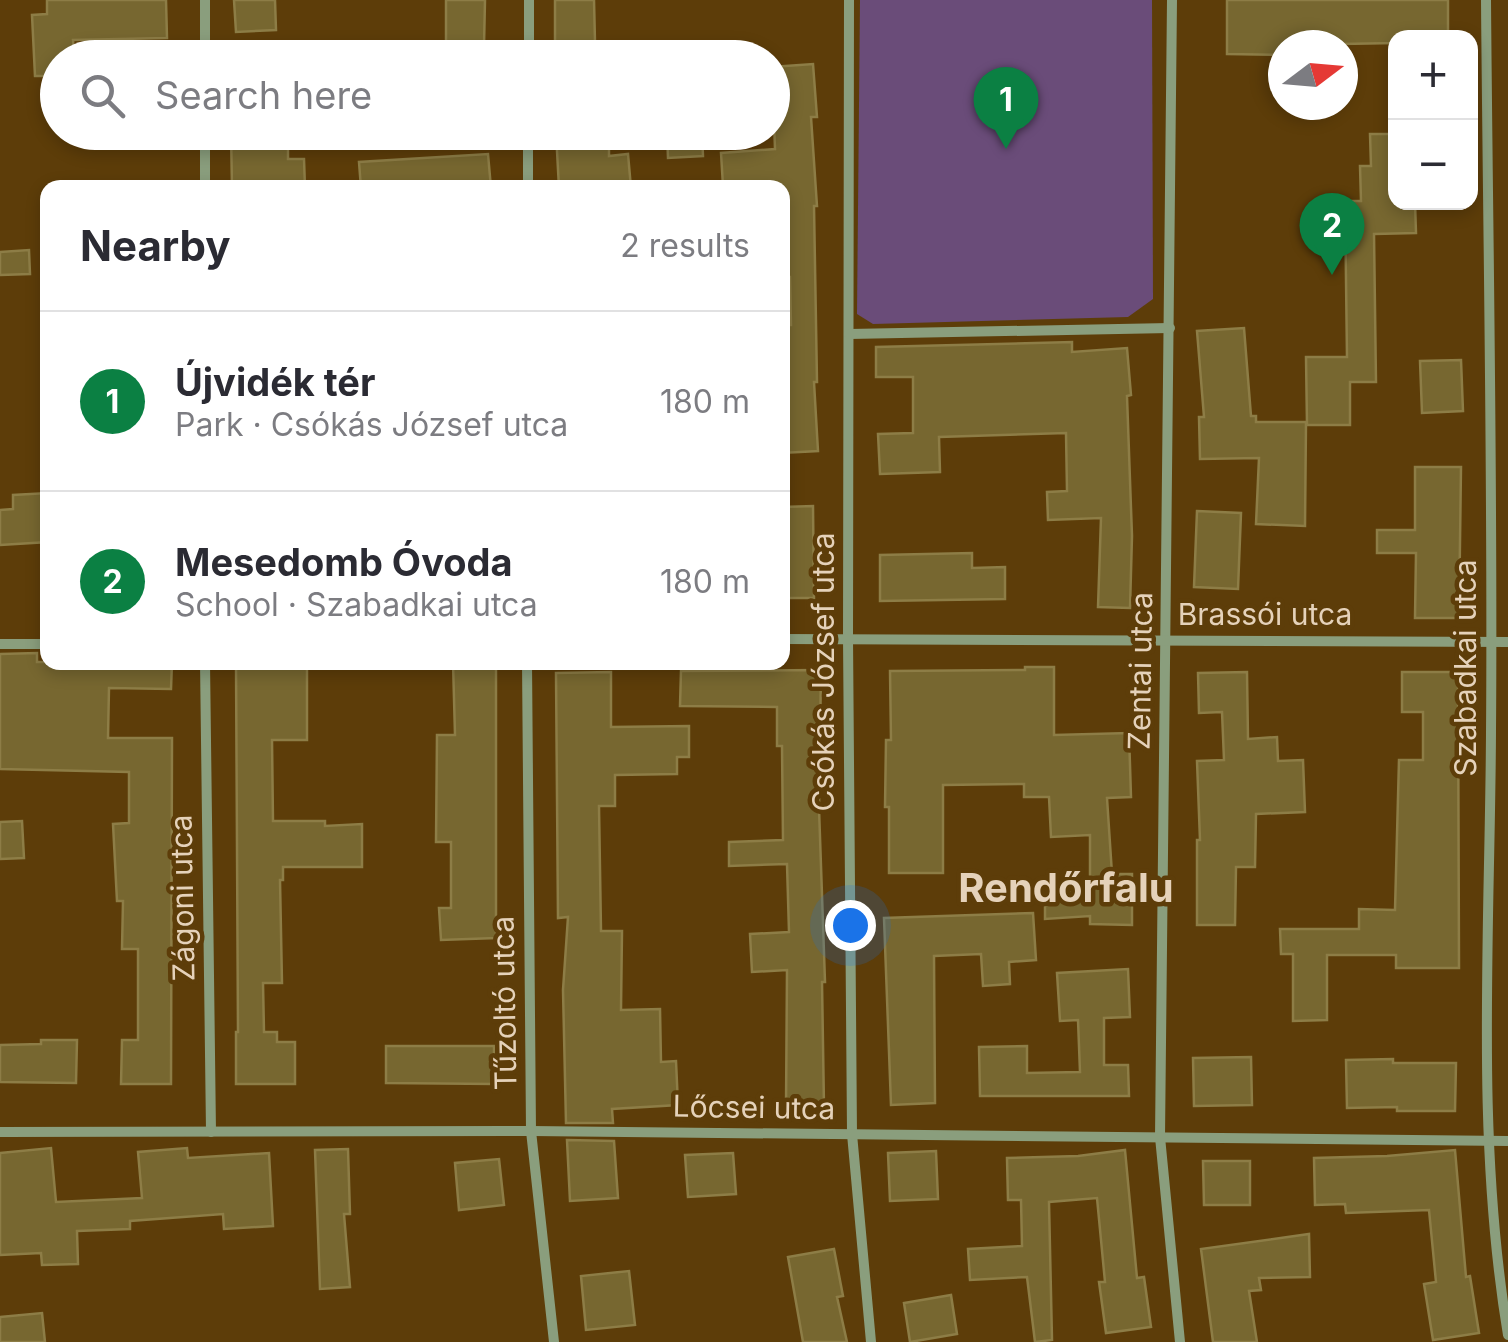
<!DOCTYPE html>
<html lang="en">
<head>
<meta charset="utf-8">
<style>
	body { margin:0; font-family:Inter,sans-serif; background:#f7f7f7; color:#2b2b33 }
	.controls { position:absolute; right:30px; top:30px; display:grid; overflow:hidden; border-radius:20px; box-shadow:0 5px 15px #0003 }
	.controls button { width:90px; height:90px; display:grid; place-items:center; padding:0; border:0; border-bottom:2px solid #e1e1e2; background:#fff; color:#2b2b33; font:50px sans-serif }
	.compass { position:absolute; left:1268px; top:30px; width:90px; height:90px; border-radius:50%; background:#fff; box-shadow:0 5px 15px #0003; rotate:74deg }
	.you { position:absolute; left:850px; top:925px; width:35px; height:35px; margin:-25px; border:8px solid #fff; border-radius:50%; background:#1a73e8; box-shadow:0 0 0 15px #1a73e833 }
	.badge { display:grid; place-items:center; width:65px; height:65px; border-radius:50%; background:#0b8043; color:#fff; font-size:32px; font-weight:700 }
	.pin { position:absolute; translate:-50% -82px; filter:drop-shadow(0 2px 5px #0008) }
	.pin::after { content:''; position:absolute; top:52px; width:35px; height:30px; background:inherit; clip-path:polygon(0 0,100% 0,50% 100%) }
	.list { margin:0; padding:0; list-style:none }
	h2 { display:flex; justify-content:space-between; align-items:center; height:130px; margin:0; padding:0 40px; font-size:42px }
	h2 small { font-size:32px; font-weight:400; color:#7c7c81 }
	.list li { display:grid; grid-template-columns:65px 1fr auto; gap:30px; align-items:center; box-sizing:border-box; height:180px; padding:0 40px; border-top:2px solid #e1e1e2 }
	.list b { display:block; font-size:38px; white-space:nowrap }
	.list p { margin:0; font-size:32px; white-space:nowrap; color:#7c7c81 }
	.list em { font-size:32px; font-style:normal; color:#7c7c81 }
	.icon { flex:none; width:55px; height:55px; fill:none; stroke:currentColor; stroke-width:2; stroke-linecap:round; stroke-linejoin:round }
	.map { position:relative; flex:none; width:1508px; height:1342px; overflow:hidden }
	.search { position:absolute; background:#fff; box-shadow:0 5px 15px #0003; left:40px; top:40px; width:750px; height:110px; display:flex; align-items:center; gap:25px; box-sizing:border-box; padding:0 35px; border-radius:55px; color:#7c7c81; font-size:38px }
	.panel { position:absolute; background:#fff; box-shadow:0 5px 15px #0003; left:40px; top:180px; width:750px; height:490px; border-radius:20px }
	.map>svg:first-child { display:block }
</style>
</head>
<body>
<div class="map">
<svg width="1508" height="1342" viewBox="0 0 1508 1342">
	<rect width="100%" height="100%" fill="#5d3d09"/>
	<path fill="#6a4c79" d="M860,0H1152L1153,299L1128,317L873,324L857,314Z"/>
	<g fill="#776730" stroke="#8d7d46" stroke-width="2.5">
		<path d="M47,0H166L167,38L73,40L74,52L61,53V58H58V76H35L32,15L47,14Z"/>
		<path d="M234,0H275L276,30L236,32Z"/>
		<path d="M446,0H485L484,46H446Z"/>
		<path d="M555,0H594L595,42L555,43Z"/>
		<path d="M1227,0H1448V38H1396V43L1283,45V55L1227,54Z"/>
		<path d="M813,64L817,117H811L817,206H814L817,382H814L818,451L782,453V325H791L790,277H782V188H775V183L723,186L721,153L775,149L772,67Z"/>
		<path d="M231,132H288V159H304L305,188H232Z"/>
		<path d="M556,132H609V156L628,154L631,188H559Z"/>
		<path d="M667,132H702L703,156L668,158Z"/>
		<path d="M1370,134H1396V202H1415L1416,233L1374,234L1376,382H1350V425H1307L1306,357H1347L1345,201H1361L1360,166H1371Z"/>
		<path d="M488,154L491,188H361L359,162Z"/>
		<path d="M29,250L30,274L0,275V252Z"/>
		<path d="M1244,328L1251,416H1256V422H1306L1305,526L1256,524L1259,458L1200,459L1199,417H1204L1197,331Z"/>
		<path d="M1072,342V352L1127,348L1131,395L1127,396L1132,536L1130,608L1098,607L1101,518L1048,520L1047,492L1067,491L1066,433L939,437L940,472L880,474L878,434L913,433V377H876V347Z"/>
		<path d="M1461,360L1463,411L1422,413L1420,361Z"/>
		<path d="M1415,467H1461L1459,618H1415L1416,553H1377V530H1415Z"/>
		<path d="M48,493V542L0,545V510L13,509V495Z"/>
		<path d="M813,506L814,598H782L783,507Z"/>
		<path d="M1197,511L1241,513L1238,589L1194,587Z"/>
		<path d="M972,553V568L1005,567V599L880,601V555Z"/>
		<path d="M37,653V662H172L171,689L109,688L108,738H172L171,1084H121L122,1040H138V949H122L123,901H117L113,824L129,823V772L0,769V654Z"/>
		<path d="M236,662H307V740H272L273,821H325V826L362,824V867H283V880H280L282,983H263L264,1032H277V1042H295V1084H236V1032H238Z"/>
		<path d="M453,662H496V938L441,940L439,908H451V842H436L437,735H455Z"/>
		<path d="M1025,667H1054V735L1129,733L1131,797L1107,798L1112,874H1132V925L1090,924V916L1045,919V895L1090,891V835L1051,837L1049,797H1024V784L943,785V873H889V807H885L886,740H891L890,671L1025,670Z"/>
		<path d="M821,670L819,808L825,982H822L824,1107L786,1108L787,970L752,972L750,934L789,932L787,864L729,866V842L783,840L782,746H777V707L680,706L681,671Z"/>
		<path d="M611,672V727L689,726V757H677V774L615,775V806H599L601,931H622L621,1010L660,1009L661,1062L676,1061L678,1105L612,1109L613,1123H566L563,990L568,917L558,918L556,673Z"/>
		<path d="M1247,672L1248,739L1277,737L1278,761L1303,760L1305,812L1256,814L1255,867H1236L1235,925H1197V840H1200L1197,761L1224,760L1222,712L1199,713L1198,673Z"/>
		<path d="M1402,672H1458L1459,968H1396V955H1327V1020L1293,1021V954H1281L1280,929H1359V909L1395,910L1399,760H1423V712H1402Z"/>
		<path d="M22,821L24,858L0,859V822Z"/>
		<path d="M1033,913L1036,960L1009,962L1010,984L983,986L981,954L934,956L935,1103L891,1105L884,918Z"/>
		<path d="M1128,969L1130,1017L1104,1018V1065H1128L1129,1096H980L979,1047L1027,1046V1073L1080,1072L1078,1020L1060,1021L1057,973Z"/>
		<path d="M41,1040H77L76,1083L0,1082V1045L41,1044Z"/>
		<path d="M386,1046H494V1084L386,1083Z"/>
		<path d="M1251,1057L1252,1105L1194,1106L1193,1058Z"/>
		<path d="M1393,1059V1063H1456L1455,1111H1397V1107L1347,1108L1346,1060Z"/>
		<path d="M567,1140L614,1141L618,1198L570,1201Z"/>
		<path d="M51,1148L56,1202L142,1198L138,1152L187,1148L188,1158L269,1153L273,1226L224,1229L223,1214L130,1221V1229L77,1231L78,1264L42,1265L41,1253L0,1255V1153Z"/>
		<path d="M348,1149L350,1214H344L350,1287L320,1289L315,1150Z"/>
		<path d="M1125,1150L1137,1278L1144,1277L1151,1327L1106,1333L1099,1282H1105L1097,1198L1049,1202L1052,1340L1035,1342L1027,1277L970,1280L968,1249L1022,1246L1021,1200H1008L1007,1158L1078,1156Z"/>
		<path d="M1455,1150L1466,1277L1470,1276L1479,1333L1433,1340L1424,1284L1436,1282L1429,1210L1346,1213L1345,1204L1315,1205L1314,1158L1387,1156Z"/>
		<path d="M936,1151L938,1199L890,1201L888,1153Z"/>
		<path d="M733,1153L736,1194L688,1197L685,1155Z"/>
		<path d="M499,1159L504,1205L459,1210L455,1163Z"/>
		<path d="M1203,1161H1250V1205H1204Z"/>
		<path d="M1309,1234L1310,1277L1259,1278L1261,1290L1249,1291L1257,1342H1213L1201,1249Z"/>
		<path d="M834,1249L843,1296L837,1297L847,1342H803L788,1257Z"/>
		<path d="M629,1271L635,1325L586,1330L581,1276Z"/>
		<path d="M951,1295L957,1334L910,1342L904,1303Z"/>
		<path d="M42,1313L45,1342H0V1317Z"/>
	</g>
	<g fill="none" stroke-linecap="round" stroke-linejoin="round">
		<g stroke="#8a9e7d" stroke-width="10">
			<path d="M849,0L848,638L852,1134L871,1342"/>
			<path d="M1172,0L1160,1137L1180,1342"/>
			<path d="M1486,0C1488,244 1493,488 1491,732C1490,933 1475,1137 1508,1335"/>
			<path d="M205,58V0"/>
			<path d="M529,58V0"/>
			<path d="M205,188V132"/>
			<path d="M528,188V132"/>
			<path d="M849,334L1170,328"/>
			<path d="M782,639L1508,642"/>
			<path d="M0,644H48"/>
			<path d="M205,662L211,1132"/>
			<path d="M527,662L531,1131L554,1342"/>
			<path d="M0,1132L531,1131L1508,1141"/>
		</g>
	</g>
	<g text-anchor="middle" stroke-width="9" stroke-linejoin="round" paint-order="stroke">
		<g font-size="30" fill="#e5d2ba" stroke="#5d3d09">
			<text x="1265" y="625">Brassói utca</text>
			<text transform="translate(1466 668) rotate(-90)" y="10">Szabadkai utca</text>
			<text transform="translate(1141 671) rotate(-89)" y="10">Zentai utca</text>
			<text transform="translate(824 672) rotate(-90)" y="10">Csókás József utca</text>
			<text transform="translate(183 898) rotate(-91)" y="10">Zágoni utca</text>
			<text transform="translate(505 1003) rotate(-91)" y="10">Tűzoltó utca</text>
			<text transform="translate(754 1108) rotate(1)" y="10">Lőcsei utca</text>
		</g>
		<g font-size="40" font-weight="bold" fill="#e5d2ba" stroke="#5d3d09">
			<text x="1066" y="902">Rendőrfalu</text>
		</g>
	</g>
</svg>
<div class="controls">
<button>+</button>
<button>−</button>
</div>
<svg class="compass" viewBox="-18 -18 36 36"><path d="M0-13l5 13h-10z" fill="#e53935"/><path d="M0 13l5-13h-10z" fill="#7c7c81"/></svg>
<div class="you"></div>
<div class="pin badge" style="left:1006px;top:149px">1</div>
<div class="pin badge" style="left:1332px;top:275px">2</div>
<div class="search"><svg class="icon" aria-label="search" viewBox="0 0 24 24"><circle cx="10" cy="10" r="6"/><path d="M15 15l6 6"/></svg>Search here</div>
<section class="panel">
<h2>Nearby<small>2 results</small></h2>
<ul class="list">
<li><span class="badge">1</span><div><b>Újvidék tér</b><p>Park · Csókás József utca</p></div><em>180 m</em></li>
<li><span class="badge">2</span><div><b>Mesedomb Óvoda</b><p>School · Szabadkai utca</p></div><em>180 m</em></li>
</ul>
</section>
</div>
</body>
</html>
